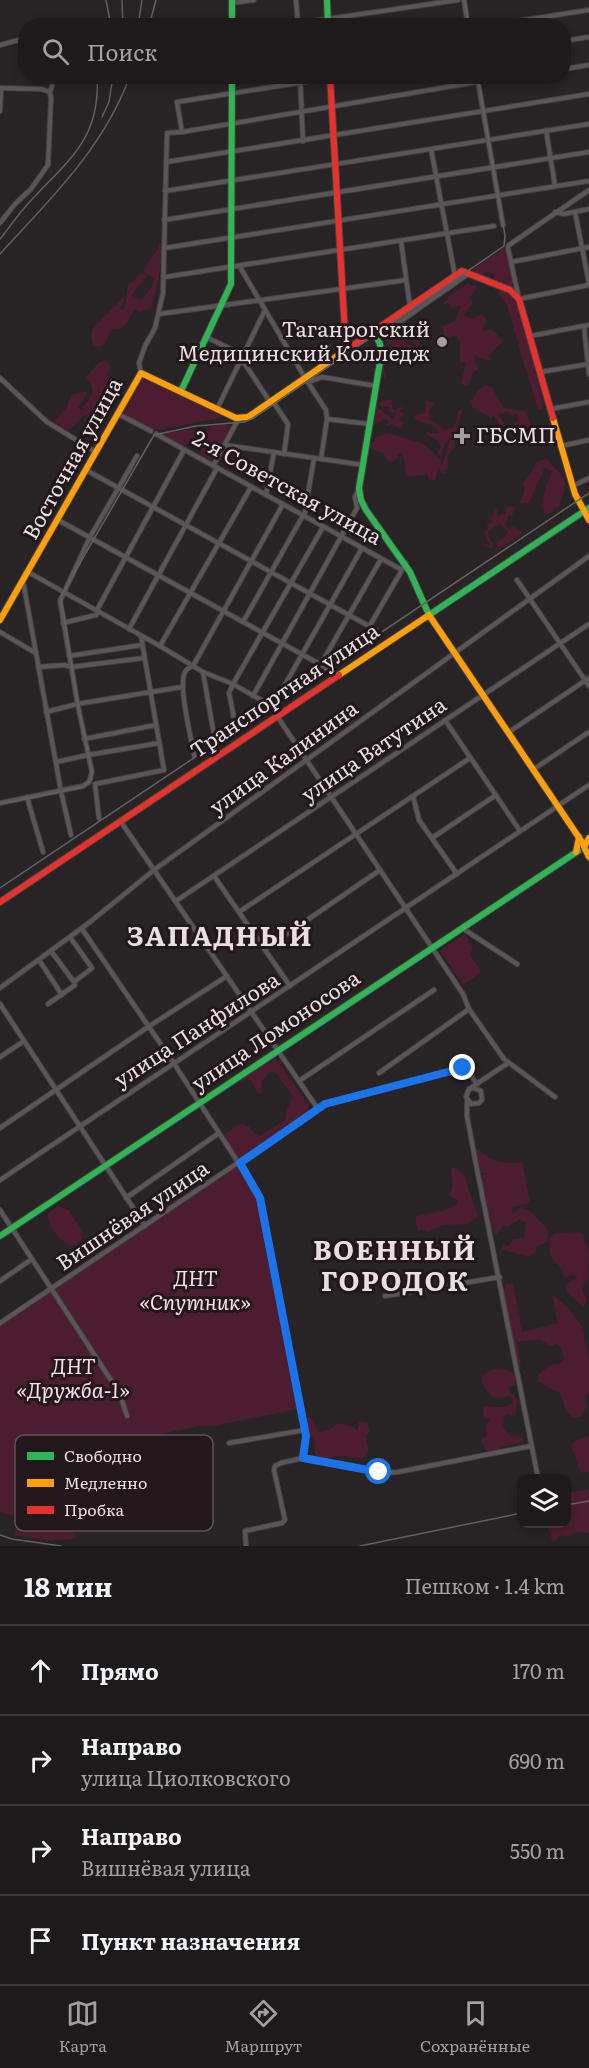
<!DOCTYPE html>
<html lang="ru">
<head>
<meta charset="utf-8">
<style>
	body { margin:0; font-family:Literata,serif; background:#2b2728; color:#f1f3f6 }
	.controls { position:absolute; right:18px; bottom:18px; display:grid; overflow:hidden; border-radius:12px; box-shadow:0 3px 9px #0003 }
	.controls button { width:54px; height:54px; display:grid; place-items:center; padding:0; border:0; border-bottom:2px solid #3c383a; background:#1e1a1b; color:#f1f3f6; font:30px sans-serif }
	.stop { position:absolute; width:18px; height:18px; margin:-14px; border:4px solid #1a73e8; border-radius:50%; background:#fff }
	.stop.end { background:#1a73e8; border-color:#fff; box-shadow:0 2px 6px #0008 }
	.list { margin:0; padding:0; list-style:none }
	h2 { display:flex; justify-content:space-between; align-items:center; height:78px; margin:0; padding:0 24px; font-size:26px }
	h2 small { font-size:20px; font-weight:400; color:#a1a1a3 }
	.list li { display:grid; grid-template-columns:39px 1fr auto; gap:18px; align-items:center; box-sizing:border-box; height:90px; padding:0 24px; border-top:2px solid #3c383a }
	.list b { display:block; font-size:22px; white-space:nowrap }
	.list p { margin:0; font-size:20px; white-space:nowrap; color:#a1a1a3 }
	.list em { font-size:20px; font-style:normal; color:#a1a1a3 }
	.icon { flex:none; width:33px; height:33px; fill:none; stroke:currentColor; stroke-width:2; stroke-linecap:round; stroke-linejoin:round }
	.map { position:relative; flex:none; width:589px; height:1546px; overflow:hidden }
	.search { position:absolute; background:#1e1a1b; box-shadow:0 3px 9px #0003; left:18px; right:18px; top:18px; height:66px; display:flex; align-items:center; gap:15px; box-sizing:border-box; padding:0 21px; border-radius:24px; color:#a1a1a3; font-size:22px }
	.sheet { height:438px; background:#1e1a1b }
	nav { display:flex; justify-content:space-around; align-items:center; box-sizing:border-box; height:84px; border-top:2px solid #3c383a; background:#1e1a1b; font-size:16px; color:#a1a1a3 }
	nav a { display:grid; justify-items:center; gap:3px }
	nav .on { color:#a49d9f }
	.map>svg:first-child { display:block }
</style>
</head>
<body>
<div class="map">
<svg width="589" height="1546" viewBox="0 0 589 1546">
	<rect width="100%" height="100%" fill="#282324"/>
	<g fill="#4c1d30">
		<path d="M161,243C163,265 157,287 151,308L140,312L135,309C128,318 127,332 112,329L104,345L99,347L93,345L91,333L94,327L122,299H124L121,307L122,310L125,307L128,285L142,273L147,276L137,287L132,295L141,301L152,286L154,278L145,273V267L158,249V244Z"/>
		<path d="M503,248L506,250L513,283L509,287L496,281L491,273L485,272L481,276L472,270Z"/>
		<path d="M467,284L478,286L469,298L473,302L464,315L472,319L482,314L487,320L482,329L484,332L491,328L503,341L489,355L492,361L481,359L475,355V361L479,370L473,372L469,384L465,386L461,384L466,362L460,364V344L457,335L450,338L444,336L442,327L455,321L461,306L451,307L448,303L442,305L449,296Z"/>
		<path d="M500,289L513,296L519,306C524,326 548,395 541,410H538L506,303L498,294Z"/>
		<path d="M404,320L413,333L419,336V345L416,346L409,340H405L407,344L415,347L412,349L404,346L402,352L391,363L388,361L386,365H383L387,379H385L379,366L383,359L390,360L391,355L403,346L393,352V347L383,339L392,328L395,333L392,336L396,341L403,336L410,334L406,326L399,329L396,325L402,323Z"/>
		<path d="M106,360L111,368L106,375L110,377L99,399L112,408C109,417 105,419 97,422L86,415C77,420 74,428 64,432L56,426L54,421L67,407L71,395L84,391L87,393L78,408L82,410C91,395 98,393 86,378L98,363Z"/>
		<path d="M147,375L229,416L154,431L120,413L140,380Z"/>
		<path d="M485,386H491L504,408L525,411L536,435L531,438L529,434L515,429L514,423L517,421L518,414L511,415L507,411L502,414L498,413L505,424L501,428L494,416L491,418L473,408L468,400H473L477,391Z"/>
		<path d="M377,397L378,408L393,419L396,413L388,412L390,407L380,406V399L382,401L392,399V408L395,411L401,406L403,409L399,412H403L404,415L398,420L404,422L403,427L399,429L393,424L387,426L386,424L388,423V420L384,418L379,423L373,425Z"/>
		<path d="M426,400L436,403L429,410L430,420L446,430L454,427L459,410L463,408L456,432L445,443L441,456L437,453L441,446L439,441L427,435V432L440,434L434,426L416,420L414,415L425,413Z"/>
		<path d="M221,423L231,427L212,459H208L200,454V445L178,444L161,434L192,429L203,433L208,430L212,426Z"/>
		<path d="M388,433L424,444L441,461L440,467L445,458L450,439L454,438L455,447L447,457L449,464L445,473H441L439,468L435,480L430,481L427,475L406,476L405,461L401,453L397,454L398,458L390,463L383,453L368,447L378,436Z"/>
		<path d="M546,458C565,480 571,477 558,507L554,508L552,513L545,514C537,502 548,484 552,471L545,467L529,503L519,504L525,490L523,483L533,470L536,462Z"/>
		<path d="M507,506L515,507L512,516L509,515L505,526L510,529L513,526L522,533L521,536L517,537L493,553L498,545L496,543L506,536L507,531L500,523L488,532L494,548H489L480,543L490,545L484,533L488,527L486,525L494,521L490,520L494,514L493,513L495,508L497,509V517L505,513Z"/>
		<path d="M464,934L473,948L470,955L481,972L463,985L440,951Z"/>
		<path d="M275,1058L309,1105L308,1113L241,1160L237,1159L227,1144L224,1136L235,1126L243,1124L250,1127L253,1133L260,1136L286,1119L287,1109L293,1097L276,1073L270,1072L262,1081L261,1094L257,1093L251,1080L246,1079L240,1084L245,1075Z"/>
		<path d="M479,1149C490,1163 506,1164 522,1162L530,1201L527,1204L519,1205L512,1208L513,1214L521,1207C535,1212 538,1220 548,1230L547,1242L537,1246L535,1252L529,1257L503,1250V1244L509,1246L514,1239H524L526,1223L520,1219L509,1226H503L496,1236C484,1221 483,1196 479,1177L484,1175L485,1173H480L476,1150Z"/>
		<path d="M238,1165L258,1197L298,1409L213,1426H200L61,1455L76,1539L49,1540L14,1535L19,1518L0,1511V1325Z"/>
		<path d="M456,1167L466,1178V1182L478,1216L467,1224L443,1225L428,1232L425,1230H418L416,1225V1216L445,1210L457,1204L458,1201L449,1195L453,1186L451,1168Z"/>
		<path d="M58,1206L68,1210L83,1231L82,1239L74,1246C62,1245 46,1225 48,1214Z"/>
		<path d="M579,1232L583,1234C584,1240 588,1246 589,1252C589,1261 587,1267 589,1276L582,1289L587,1300L584,1307L568,1294L565,1287L570,1281L576,1279L577,1276L571,1275L564,1278C563,1264 553,1264 551,1256C550,1252 550,1245 549,1240L554,1234Z"/>
		<path d="M506,1284H513L522,1332L558,1323L552,1294L569,1309L582,1327L589,1360V1394L585,1396L587,1407L582,1417L574,1418L566,1412L560,1393L538,1382L539,1374L550,1365L560,1364L564,1359L561,1347L557,1344L550,1346L539,1339L517,1342L521,1363H516L504,1291Z"/>
		<path d="M501,1368L512,1372L516,1378L514,1386L509,1387V1393L515,1396L518,1401L515,1416L508,1414L504,1416L503,1426L510,1436L523,1438V1442L502,1447L497,1452L492,1453L485,1450L481,1439L487,1435L486,1425L490,1419L484,1418L483,1407C493,1404 500,1411 513,1403L510,1396C506,1397 500,1399 495,1398C491,1397 491,1395 488,1392C475,1378 484,1370 501,1368Z"/>
		<path d="M308,1417L312,1420L318,1432C331,1432 330,1427 338,1424C343,1423 350,1426 355,1428L357,1432L358,1423L361,1421L368,1424L370,1430L366,1436C366,1441 370,1452 367,1455C358,1465 340,1449 325,1461L317,1459C312,1450 319,1440 308,1434L305,1419Z"/>
		<path d="M589,1436V1472L581,1473L571,1446L574,1441Z"/>
		<path d="M589,1490V1533L576,1532L568,1537L561,1535L553,1543L547,1524H566L567,1492Z"/>
	</g>
	<g fill="none" stroke-linecap="round" stroke-linejoin="round">
		<g stroke="#443f40" stroke-width="6">
			<g id="street">
				<path d="M296,0L298,25"/>
				<path d="M464,0L468,26"/>
				<path d="M232,3L254,0"/>
				<path d="M279,26L458,0"/>
				<path d="M485,26L589,10"/>
				<path d="M564,41L589,37"/>
				<path d="M0,45L26,38"/>
				<path d="M564,69L589,65"/>
				<path d="M300,76L303,141"/>
				<path d="M477,76L503,225"/>
				<path d="M0,88L41,89L50,92"/>
				<path d="M0,111L1,88"/>
				<path d="M546,130L555,186"/>
				<path d="M182,132L177,102L342,76"/>
				<path d="M431,149L455,276"/>
				<path d="M166,162L589,94"/>
				<path d="M589,190L509,245L508,248L519,299L589,285"/>
				<path d="M165,191L589,124"/>
				<path d="M555,212L564,214L589,209"/>
				<path d="M575,212L589,283"/>
				<path d="M164,220L589,152"/>
				<path d="M0,223L15,204L31,189L48,165L51,99L50,92L52,86"/>
				<path d="M401,241L410,307"/>
				<path d="M165,248L589,181"/>
				<path d="M511,262L589,247"/>
				<path d="M240,267L305,378L326,410L327,419L321,459"/>
				<path d="M165,277L494,226"/>
				<path d="M159,314L406,280"/>
				<path d="M584,326L589,374"/>
				<path d="M530,336L589,325"/>
				<path d="M206,337L243,355"/>
				<path d="M378,337L468,274"/>
				<path d="M281,338L343,328"/>
				<path d="M240,362L245,364L270,402"/>
				<path d="M540,372L589,364"/>
				<path d="M141,373L139,363L145,346L155,328L163,293L167,133L182,132L512,76"/>
				<path d="M0,378L47,422L96,452"/>
				<path d="M308,382L322,377L376,386"/>
				<path d="M272,400L288,424L284,454"/>
				<path d="M217,409L265,310"/>
				<path d="M551,409L589,402"/>
				<path d="M118,414L151,431"/>
				<path d="M327,419L369,424"/>
				<path d="M156,434L402,570"/>
				<path d="M224,445L363,465"/>
				<path d="M561,446L589,440"/>
				<path d="M213,466L239,418"/>
				<path d="M86,470L376,630"/>
				<path d="M573,486L589,478"/>
				<path d="M266,495L274,452"/>
				<path d="M58,520L325,667"/>
				<path d="M28,572L160,646L203,672L233,684L268,704"/>
				<path d="M517,580L589,686"/>
				<path d="M23,581L61,791L71,835"/>
				<path d="M97,610L184,450"/>
				<path d="M243,622L305,512L314,458"/>
				<path d="M63,623L96,615L98,611"/>
				<path d="M369,627L406,563"/>
				<path d="M129,629L217,468"/>
				<path d="M0,632L34,652"/>
				<path d="M160,646L251,487"/>
				<path d="M69,656L142,645"/>
				<path d="M321,664L381,559"/>
				<path d="M38,667L65,665L71,667L144,658"/>
				<path d="M203,672L215,741"/>
				<path d="M282,690L362,548"/>
				<path d="M253,696L357,508L355,497L359,488"/>
				<path d="M46,712L77,704L182,687"/>
				<path d="M277,716L463,994L469,1009L504,1059L555,1097"/>
				<path d="M445,720L520,831"/>
				<path d="M235,723L229,693L233,684L323,527"/>
				<path d="M509,732L589,678"/>
				<path d="M84,739L156,725"/>
				<path d="M194,755C191,737 178,686 185,672C187,668 189,668 193,666L283,504"/>
				<path d="M56,762L88,755L159,743"/>
				<path d="M534,769L589,732"/>
				<path d="M413,796L419,820L457,874"/>
				<path d="M27,797L43,852"/>
				<path d="M0,803L83,786L89,782L92,772L78,706L60,601L90,537L137,456"/>
				<path d="M99,818L95,784L164,770L141,636"/>
				<path d="M121,822L318,1109"/>
				<path d="M432,838L496,795"/>
				<path d="M214,876L290,986"/>
				<path d="M176,901L589,624"/>
				<path d="M239,912L470,758"/>
				<path d="M462,928L517,964"/>
				<path d="M82,929L173,1062L258,1193L306,1436L303,1458"/>
				<path d="M265,949L380,870"/>
				<path d="M51,951L74,982L92,968L70,937"/>
				<path d="M39,960L62,995"/>
				<path d="M0,988L90,922L154,870L589,556"/>
				<path d="M0,1004L145,1226"/>
				<path d="M48,1004L75,985"/>
				<path d="M0,1057L24,1041"/>
				<path d="M379,1073L469,1009"/>
				<path d="M299,1081L434,990"/>
				<path d="M469,1089L473,1088L481,1091L482,1100L479,1103L471,1104L466,1097L469,1089L508,1063"/>
				<path d="M467,1101V1116L475,1159L538,1478"/>
				<path d="M0,1128L148,1027L227,976"/>
				<path d="M0,1180L589,785"/>
				<path d="M126,1198L219,1133"/>
				<path d="M0,1210L120,1394L127,1416"/>
				<path d="M0,1281L32,1259"/>
				<path d="M385,1296L500,1277"/>
				<path d="M0,1323L325,1104L463,1068L467,1070L477,1084"/>
				<path d="M229,1443L305,1430"/>
				<path d="M246,1546L245,1531L282,1523L285,1520L274,1470L275,1466L281,1463L303,1458L381,1473L398,1472L531,1446"/>
			</g>
		</g>
		<g stroke="#443f40" stroke-width="8">
			<g id="fast">
				<path d="M232,0V26"/>
				<path d="M327,0L328,26"/>
				<path d="M374,332L380,344L381,356L359,488L361,500L366,510L410,572L429,615L589,508"/>
				<path d="M181,391L231,284L232,76"/>
				<path d="M0,1236L578,851"/>
			</g>
		</g>
		<g stroke="#443f40" stroke-width="8">
			<g id="slow">
				<path d="M553,418L575,494L589,520"/>
				<path d="M0,620L141,373L236,418L248,417L340,354"/>
				<path d="M339,675L429,615L584,845"/>
				<path d="M589,838L584,847L589,857"/>
				<path d="M576,852L579,837"/>
			</g>
		</g>
		<g stroke="#443f40" stroke-width="8">
			<g id="jam">
				<path d="M330,76L346,350"/>
				<path d="M340,354L462,271L510,290L519,299L553,418"/>
				<path d="M0,902L339,675"/>
			</g>
		</g>
		<use href="#street" stroke="#5a5557" stroke-width="4"/>
		<use href="#fast" stroke="#30b455" stroke-width="6"/>
		<use href="#slow" stroke="#ff9f0a" stroke-width="6"/>
		<use href="#jam" stroke="#e5322d" stroke-width="6"/>
		<g stroke="#645f60" stroke-width="1.5">
			<path d="M465,0L469,26"/>
			<path d="M0,804L84,787L92,779V772L78,704L61,596L154,435L196,426L244,422L254,418L504,246L505,236L478,76"/>
		</g>
		<g stroke="#645f60" stroke-width="1.5">
			<path d="M106,0L111,26"/>
			<path d="M122,0L123,26"/>
			<path d="M69,19L73,26"/>
			<path d="M138,26L142,0"/>
			<path d="M149,26L156,0"/>
			<path d="M102,117L109,102L113,76"/>
			<path d="M0,239C9,228 17,216 26,206C65,162 101,142 97,76"/>
			<path d="M0,254C51,198 103,149 130,76"/>
			<path d="M0,888L589,493"/>
			<path d="M566,1505L589,1501"/>
			<path d="M0,1535L12,1539L61,1546"/>
			<path d="M360,1546L522,1513"/>
		</g>
	</g>
	<g fill="none" stroke-linecap="round" stroke-linejoin="round">
		<path stroke="#1a73e8" stroke-width="8" d="M379,1472L303,1458L306,1436L260,1198L240,1163L325,1104L463,1068"/>
	</g>
	<g fill="#a49d9f" stroke="#22171a" stroke-width="2">
		<circle cx="442" cy="342" r="6"/>
		<path d="M459 427h6v6h6v6h-6v6h-6v-6h-6v-6h6z"/>
	</g>
	<g text-anchor="middle" stroke-width="6" stroke-linejoin="round" paint-order="stroke">
		<g font-size="21" fill="#e7dfe1" stroke="#22171a" text-anchor="end">
			<text x="430" y="337">Таганрогский<tspan x="430" dy="24">Медицинский Колледж</tspan></text>
			<text x="476" y="443" text-anchor="start">ГБСМП</text>
		</g>
		<g font-size="21" fill="#e7dfe1" stroke="#22171a">
			<text transform="translate(73 459) rotate(-61)" y="7">Восточная улица</text>
			<text transform="translate(287 488) rotate(29)" y="7">2-я Советская улица</text>
			<text transform="translate(285 691) rotate(-34)" y="7">Транспортная улица</text>
			<text transform="translate(374 750) rotate(-34)" y="7">улица Ватутина</text>
			<text transform="translate(284 758) rotate(-36)" y="7">улица Калинина</text>
			<text transform="translate(197 1030) rotate(-33)" y="7">улица Панфилова</text>
			<text transform="translate(276 1031) rotate(-34)" y="7">улица Ломоносова</text>
			<text transform="translate(133 1216) rotate(-34)" y="7">Вишнёвая улица</text>
		</g>
		<g font-size="21" font-style="italic" fill="#f8dce4" stroke="#22171a">
			<text x="195" y="1286">ДНТ<tspan x="195" dy="24">«Спутник»</tspan></text>
			<text x="73" y="1374">ДНТ<tspan x="73" dy="24">«Дружба-1»</tspan></text>
		</g>
		<g font-size="27" font-weight="bold" letter-spacing="1.5" fill="#e7dfe1" stroke="#22171a">
			<text x="220" y="946">ЗАПАДНЫЙ</text>
			<text x="395" y="1260">ВОЕННЫЙ<tspan x="395" dy="31">ГОРОДОК</tspan></text>
		</g>
	</g>
	<rect x="15" y="1435" width="198" height="96" rx="9" fill="#22171a" stroke="#5d5356" stroke-width="1.5"/>
	<rect x="27" y="1452" width="27" height="8" fill="#30b455"/>
	<rect x="27" y="1479" width="27" height="8" fill="#ff9f0a"/>
	<rect x="27" y="1506" width="27" height="8" fill="#e5322d"/>
	<g font-size="16" fill="#e7dfe1">
		<text x="64" y="1462">Свободно</text>
		<text x="64" y="1489">Медленно</text>
		<text x="64" y="1516">Пробка</text>
	</g>
</svg>
<div class="controls">
<button><svg class="icon" aria-label="layers" viewBox="0 0 24 24"><path d="M12 4l9 5-9 5-9-5zM3 14l9 5 9-5"/></svg></button>
</div>
<div class="stop" style="left:379px;top:1472px"></div>
<div class="stop end" style="left:463px;top:1068px"></div>
<div class="search"><svg class="icon" aria-label="search" viewBox="0 0 24 24"><circle cx="10" cy="10" r="6"/><path d="M15 15l6 6"/></svg>Поиск</div>
</div>
<section class="sheet">
<h2>18 мин<small>Пешком · 1.4 km</small></h2>
<ul class="list">
<li><svg class="icon" aria-label="ahead" viewBox="0 0 24 24"><path d="M12 20V5M6 11l6-6 6 6"/></svg><div><b>Прямо</b></div><em>170 m</em></li>
<li><svg class="icon" aria-label="right" viewBox="0 0 24 24"><path d="M7 20v-9h11M14 6l5 5-5 5"/></svg><div><b>Направо</b><p>улица Циолковского</p></div><em>690 m</em></li>
<li><svg class="icon" aria-label="right" viewBox="0 0 24 24"><path d="M7 20v-9h11M14 6l5 5-5 5"/></svg><div><b>Направо</b><p>Вишнёвая улица</p></div><em>550 m</em></li>
<li><svg class="icon" aria-label="arrive" viewBox="0 0 24 24"><path d="M6 21V4h12l-3 4 3 4H6"/></svg><div><b>Пункт назначения</b></div></li>
</ul>
</section>
<nav>
<a class="on"><svg class="icon" aria-label="map" viewBox="0 0 24 24"><path d="M3 6l6-2 6 2 6-2v14l-6 2-6-2-6 2zM9 4v14M15 6v14"/></svg>Карта</a>
<a><svg class="icon" aria-label="directions" viewBox="0 0 24 24"><path d="M12 3l9 9-9 9-9-9zM9 14v-3h6M13 9l2 2-2 2"/></svg>Маршрут</a>
<a><svg class="icon" aria-label="saved" viewBox="0 0 24 24"><path d="M7 4h10v16l-5-4-5 4z"/></svg>Сохранённые</a>
</nav>
</body>
</html>
